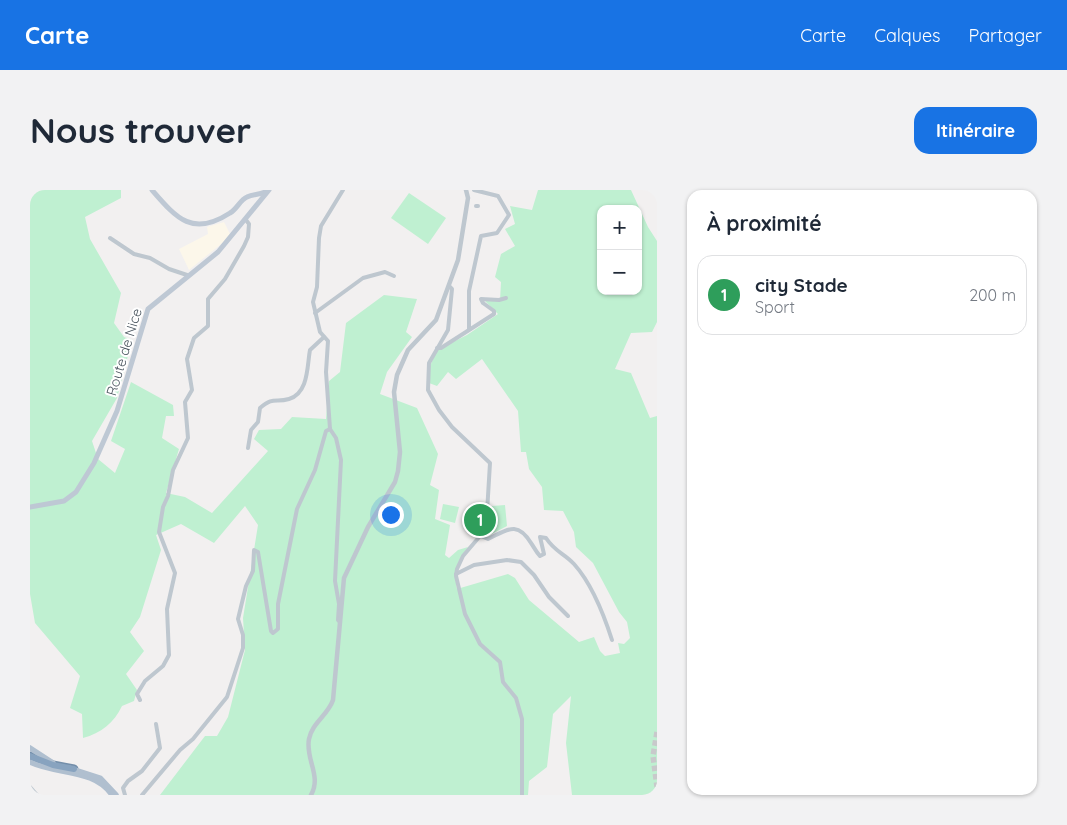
<!DOCTYPE html>
<html lang="fr">
<head>
<meta charset="utf-8">
<style>
	body { margin:0; font-family:Quicksand,sans-serif; background:#f2f2f3; color:#1f2937 }
	.controls { position:absolute; right:15px; top:15px; display:grid; overflow:hidden; border-radius:10px; box-shadow:0 1px 4px #0004 }
	.controls button { width:45px; height:45px; display:grid; place-items:center; padding:0; border:0; border-bottom:1px solid #e0e1e3; background:#fff; color:#1f2937; font:25px sans-serif }
	.you { position:absolute; left:360px; top:324px; width:18px; height:18px; margin:-12px; border:4px solid #fff; border-radius:50%; background:#1a73e8; box-shadow:0 0 0 8px #1a73e833 }
	.badge { display:grid; place-items:center; width:32px; height:32px; border-radius:50%; background:#1873e4; color:#fff; font-size:16px; font-weight:700 }
	.pin { position:absolute; translate:-50% -50%; border:2px solid #fff; box-shadow:0 1px 5px #0006 }
	.list { margin:0; padding:0; list-style:none }
	h2 { display:flex; justify-content:space-between; align-items:center; height:65px; margin:0; padding:0 20px; font-size:21px }
	h2 small { font-size:16px; font-weight:400; color:#747a83 }
	.list li { display:grid; grid-template-columns:32px 1fr auto; gap:15px; align-items:center; box-sizing:border-box; height:80px; margin:0 10px 10px; padding:0 10px; border:1px solid #e0e1e3; border-radius:15px }
	.list b { display:block; font-size:19px; white-space:nowrap }
	.list p { margin:0; font-size:16px; white-space:nowrap; color:#747a83 }
	.list em { font-size:16px; font-style:normal; color:#747a83 }
	.map { position:relative; flex:none; width:627px; height:605px; overflow:hidden; border-radius:15px }
	header { display:flex; align-items:center; gap:30px; box-sizing:border-box; height:70px; padding:0 25px; background:#1873e4; color:#fff }
	header strong { font-size:24px }
	nav { display:flex; gap:28px; margin-inline-start:auto; font-size:18px }
	.intro { display:flex; align-items:center; justify-content:space-between; box-sizing:border-box; height:120px; padding:0 30px }
	h1 { margin:0; font-size:35px }
	.button { padding:12px 22px; border-radius:15px; background:#1873e4; color:#fff; font-size:18px; font-weight:700 }
	main { display:flex; gap:30px; padding:0 30px }
	aside { flex:1; background:#fff; border-radius:15px; box-shadow:0 1px 4px #0004 }
	.map>svg:first-child { display:block }
</style>
</head>
<body>
<header>
<strong>Carte</strong>
<nav><a>Carte</a><a>Calques</a><a>Partager</a></nav>
</header>
<div class="intro"><h1>Nous trouver</h1><a class="button">Itinéraire</a></div>
<main>
<div class="map">
<svg width="627" height="605" viewBox="0 0 627 605">
	<rect width="100%" height="100%" fill="#f2f0f0"/>
	<path fill="#fcf7ea" d="M194,32L201,46L159,80L149,59L178,44L177,37Z"/>
	<g fill="#bff0d1" fill-rule="evenodd">
		<path d="M0,0H91V8L55,27L60,49L91,103L84,133L94,147L102,150L87,208L62,251L68,269L85,283L95,259L81,251L101,192L143,215L144,226H136L132,248L149,259L136,303L155,307L182,323L238,261L224,249L229,240L251,239L262,227L296,229L299,191L310,182L316,133L354,105L387,109L376,142L382,147L357,182L350,204L387,218L408,264L400,295L409,300L405,329L420,335L415,365L419,368L428,360L438,357C427,373 423,379 427,399L478,384L485,388L499,410L549,452L564,447L570,461L575,466L590,463L588,453L594,454L600,448L597,432L589,422L563,373L546,357L544,342L533,321L514,320L512,297L499,279L496,262H491L488,221L452,169L426,189L418,182L407,196L399,193L400,176L407,160L437,145L468,124L455,111H470L471,92L465,87L471,64L485,56L475,39L485,34L480,16L502,20L508,0H601L618,37L627,51V132L622,142L601,143L585,179L601,183L620,228L627,226V605H542L536,553L541,506L523,524L517,577L499,591L498,605H130L175,546H187L198,527L215,460L213,428L228,335L215,316L184,353L151,334L126,345L131,360L110,427L100,442L114,461L96,484L107,500L104,511L92,516C84,533 71,543 53,548L52,524L40,518L50,486L5,433L0,404ZM571,19H608V101H571Z"/>
		<path d="M379,3L416,28L398,54L361,28Z"/>
		<path d="M413,314L429,317L425,333L410,329Z"/>
		<path d="M475,315L477,336L458,346L459,322L462,316Z"/>
	</g>
	<g fill="none" stroke-linecap="round" stroke-linejoin="round">
		<path stroke="#c8c9cb" stroke-width="5.5" stroke-dasharray="5.5 3" stroke-linecap="butt" d="M627,542L623,566L627,597"/>
		<g stroke="#738eaa" stroke-width="9">
			<path id="motorway" d="M0,566L23,575L44,579"/>
		</g>
		<g stroke="#bec7cf" stroke-width="4">
			<path d="M446,16H448"/>
			<path d="M80,48L104,64L120,68L139,79L157,85"/>
			<path d="M419,96L422,99L418,140L399,173L398,200L409,220L422,237L460,273L456,339L433,366L427,379L426,386L435,424L450,454L470,472L473,492L486,508L492,529V605"/>
			<path d="M285,123L333,88L355,82L364,86"/>
			<path d="M439,139V101L451,46L467,43L479,25L468,6L444,0"/>
			<path d="M407,158H411L464,124V121L453,113L451,109L469,110L476,108"/>
			<path d="M218,258L221,240L228,232L230,218C244,206 245,213 259,209C279,203 277,175 280,160L294,147"/>
			<path d="M451,346L458,349C477,340 487,330 501,353C504,357 506,362 510,366L514,364L510,347L516,348C525,362 534,363 544,374C562,394 574,425 582,450"/>
			<path d="M426,384L444,375L477,370L491,372L504,385L519,407L538,426"/>
			<path d="M310,432L308,430L309,414L305,391L311,270L306,248L300,239L296,182L298,151L290,142L283,112L287,97L289,48L291,36L313,0"/>
			<path d="M110,510L107,504L115,491L133,476L139,465L137,419L145,383L129,342L133,317L138,306L143,280L158,248L155,212L162,200L157,169L164,148L178,136V109L195,89L214,56L218,47L219,34L216,30"/>
			<path d="M0,597L7,605"/>
			<path d="M95,605L93,598L98,591L112,581L130,558L126,534"/>
			<path d="M112,605L150,560L163,549L197,507L213,458V445L208,429L216,396L223,381L224,360L228,362L241,441L243,443L248,439V414L267,319L285,280L296,241L300,239"/>
		</g>
		<path stroke="#bec7cf" stroke-width="4.5" d="M281,605C292,586 275,569 279,549C282,533 298,525 303,510L314,388L338,337L365,292L368,281L370,262L364,202L367,185L378,160L406,130L428,70L438,8L436,0"/>
		<g stroke="#bec8d4" stroke-width="5">
			<path d="M122,0C147,29 163,47 200,23C207,19 210,10 217,7C223,4 229,5 235,2"/>
			<path d="M0,317L34,311L46,302L64,273L87,221L118,119L188,62L239,0"/>
		</g>
		<g stroke="#b0bfcf" stroke-width="5.5">
			<path d="M0,558L23,573"/>
			<path d="M0,572C26,585 64,578 82,605"/>
			<path d="M39,578L70,588L86,605"/>
		</g>
		<use href="#motorway" stroke="#88a3bf" stroke-width="6"/>
	</g>
	<g text-anchor="middle" stroke-width="4" stroke-linejoin="round" paint-order="stroke">
		<g font-size="14" fill="#48535d" stroke="#fff">
			<text transform="translate(94 162) rotate(-73)" y="5">Route de Nice</text>
		</g>
	</g>
</svg>
<div class="controls">
<button>+</button>
<button>−</button>
</div>
<div class="you"></div>
<div class="pin badge" style="left:450px;top:330px;background:#2e9e5b">1</div>
</div>
<aside>
<h2>À proximité<small></small></h2>
<ul class="list">
<li><span class="badge" style="background:#2e9e5b">1</span><div><b>city Stade</b><p>Sport</p></div><em>200 m</em></li>
</ul>
</aside>
</main>
</body>
</html>
